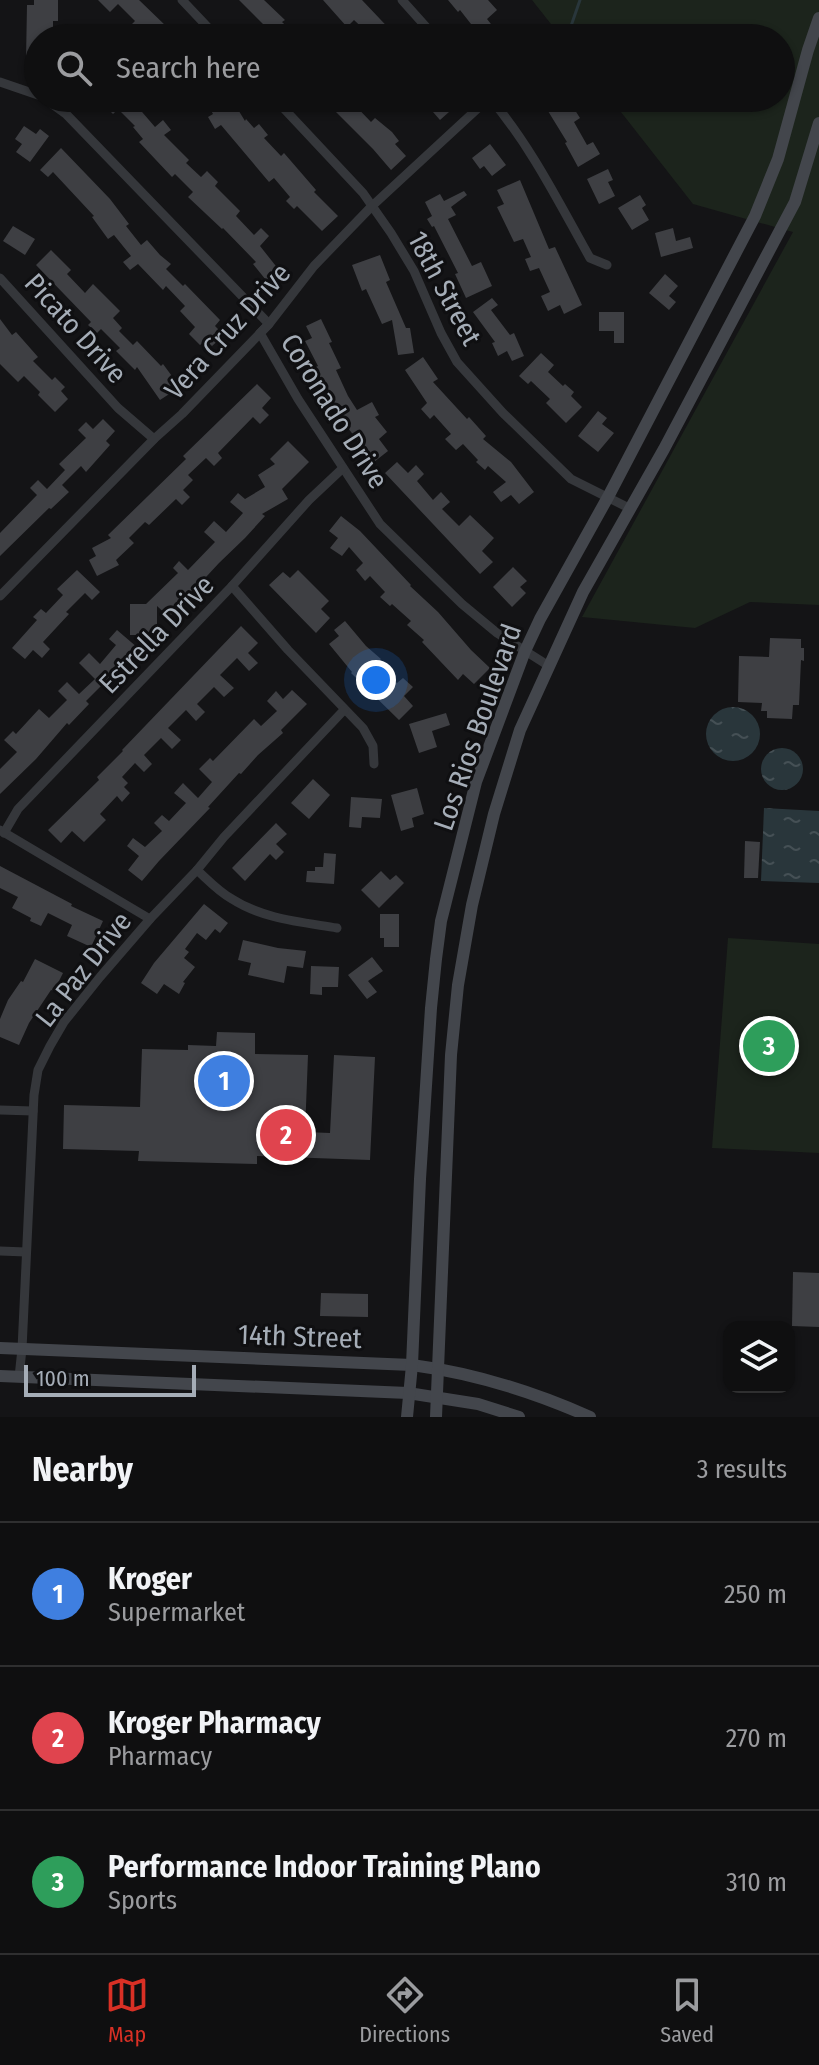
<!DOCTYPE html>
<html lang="en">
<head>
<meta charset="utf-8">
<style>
	body { margin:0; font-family:"Fira Sans Condensed",sans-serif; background:#181819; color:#f1f3f6 }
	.controls { position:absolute; right:24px; bottom:24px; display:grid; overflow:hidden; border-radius:16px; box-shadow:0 2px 6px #0004 }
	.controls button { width:72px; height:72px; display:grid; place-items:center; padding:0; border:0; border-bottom:2px solid #2f2f30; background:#0f0f10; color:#f1f3f6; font:40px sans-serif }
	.scale { position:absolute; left:24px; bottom:20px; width:172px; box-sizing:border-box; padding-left:8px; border:4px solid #a5adb7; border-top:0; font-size:22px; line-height:28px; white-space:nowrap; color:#a5adb7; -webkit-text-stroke:6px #0f0f11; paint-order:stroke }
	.you { position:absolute; left:376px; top:680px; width:28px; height:28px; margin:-20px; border:6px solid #fff; border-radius:50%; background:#1a73e8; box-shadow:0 0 0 12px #1a73e833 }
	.badge { display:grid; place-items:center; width:52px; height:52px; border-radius:50%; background:#d93025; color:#fff; font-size:26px; font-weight:700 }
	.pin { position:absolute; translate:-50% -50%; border:4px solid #fff; box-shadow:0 2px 8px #0006 }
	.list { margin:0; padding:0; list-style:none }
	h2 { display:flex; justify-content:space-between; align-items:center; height:104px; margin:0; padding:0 32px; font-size:34px }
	h2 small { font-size:26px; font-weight:400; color:#9b9c9f }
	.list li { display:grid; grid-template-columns:52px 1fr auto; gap:24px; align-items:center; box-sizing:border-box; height:144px; padding:0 32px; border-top:2px solid #2f2f30 }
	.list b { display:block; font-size:30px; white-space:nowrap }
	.list p { margin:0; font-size:26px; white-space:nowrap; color:#9b9c9f }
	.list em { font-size:26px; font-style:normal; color:#9b9c9f }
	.icon { flex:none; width:44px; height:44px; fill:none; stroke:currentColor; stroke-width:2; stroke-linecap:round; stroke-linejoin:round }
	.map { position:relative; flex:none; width:819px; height:1417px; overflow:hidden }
	.search { position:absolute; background:#0f0f10; box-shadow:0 2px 6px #0004; left:24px; right:24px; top:24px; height:88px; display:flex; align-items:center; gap:20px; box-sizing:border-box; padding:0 28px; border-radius:44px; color:#9b9c9f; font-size:30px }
	.sheet { height:536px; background:#0f0f10 }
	nav { display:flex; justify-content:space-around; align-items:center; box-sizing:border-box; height:112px; border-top:2px solid #2f2f30; background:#0f0f10; font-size:22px; color:#9b9c9f }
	nav a { display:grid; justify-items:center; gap:4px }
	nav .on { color:#d93025 }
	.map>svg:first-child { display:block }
</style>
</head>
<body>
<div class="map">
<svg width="819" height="1417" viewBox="0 0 819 1417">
	<defs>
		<pattern id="water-ripples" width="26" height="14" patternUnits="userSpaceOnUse" patternTransform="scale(2)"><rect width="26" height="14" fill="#29363b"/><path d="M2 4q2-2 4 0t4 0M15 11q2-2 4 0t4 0" fill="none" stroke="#455055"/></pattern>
	</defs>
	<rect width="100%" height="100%" fill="#141416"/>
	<g fill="#1c241c">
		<path d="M532,0H819V605L750,602L695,628L582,617L793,232L693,204L610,98H781V38H562Z"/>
		<path d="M728,938L819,944V1153L712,1148Z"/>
	</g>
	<g fill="url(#water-ripples)">
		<circle cx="733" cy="734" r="27"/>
		<circle cx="782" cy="769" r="21"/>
		<path d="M764,808L819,811V883L761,881Z"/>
	</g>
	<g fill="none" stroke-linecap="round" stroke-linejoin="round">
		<path stroke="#29363b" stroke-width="3" d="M571,26L580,0"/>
	</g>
	<g fill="#3e3f43">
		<path d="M34,0H58V21H53V38H38V60H26L27,5H34Z"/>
		<path d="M98,0H139L167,27L165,28L175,38H154L144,29L140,33L132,24L135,21L118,4L110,12Z"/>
		<path d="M239,0H264L285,20L282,22L299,38H267L258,29L263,24Z"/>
		<path d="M323,0H362L398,38H373L354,20L347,27Z"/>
		<path d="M448,0H488L497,10L487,19L502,38H482L460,10L458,12Z"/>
		<path d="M112,98H130L155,127L163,120L171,130L164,135L189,160L186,163L201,177L207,171L218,182L215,186L240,211L236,216L254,235L261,228L269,236L260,246L283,275L270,285L253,264L256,262L223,228L222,229L188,197L193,192L175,174L172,177L139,142L143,139L133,127L135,126L118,109L113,114L105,106Z"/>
		<path d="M204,98H231L245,121L246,119L254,128L259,124L268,135L264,138L281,156L284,153L316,190L314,192L338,216L322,231L297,206L294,209L286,201L290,197L274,178L269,182L221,125L215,129L208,117L213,114Z"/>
		<path d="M322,98H348L371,122L375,118L392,132L399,141L395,144L406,156L391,170L373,149Z"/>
		<path d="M428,98H452L458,104L440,120L433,112L437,107Z"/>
		<path d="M540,98H588L573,107L580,118L574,122L587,145L593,142L600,154L578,167L565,143L567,142Z"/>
		<path d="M24,126L36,134L40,129L49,136L30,162L16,152L22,144L15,139Z"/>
		<path d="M490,144L506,165L492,176L484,166L480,169L472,158Z"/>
		<path d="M61,148L110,199L129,224L126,226L141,245L147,240L160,255L171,264L166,269L183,286L185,284L220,320L215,326L224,335L212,346L206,340L200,345L189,334L195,327L180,311L185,306L166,286L163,290L138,264L130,270L123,262L131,256L114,235L108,239L92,217L94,216L53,172L48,177L40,170Z"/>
		<path d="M608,169L613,180L608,182L615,196L599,204L587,179Z"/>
		<path d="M520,180L549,249L555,247L582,305L564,314L560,305L548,311L541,296L550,292L539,268L530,271L525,259L531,257L523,239L514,242L497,207L504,204L497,190Z"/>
		<path d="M464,191L467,195L451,207L456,215L448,219L472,266L481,262L492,286L466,298L455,274L458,273L434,226L432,227L427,219L432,216L425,202L440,194L444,201Z"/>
		<path d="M640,195L646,205L642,208L649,220L632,230L618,208Z"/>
		<path d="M13,226L35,239L25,255L3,241Z"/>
		<path d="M673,228L676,241L690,237L693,248L661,257L655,233Z"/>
		<path d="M51,250L71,270L67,274L85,293L93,284L120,311L113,318L122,328L119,331L133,345L137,341L161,366L163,364L180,387L160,400L137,367L135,370L116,351L120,348L101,329L97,333L88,325L91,322L36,265Z"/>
		<path d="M380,255L390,280L386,282L406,328H410L414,353L398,355L392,320L382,324L366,289L362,291L352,265Z"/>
		<path d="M665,274L678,286L669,296L676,302L669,310L649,293Z"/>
		<path d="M492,298L498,305L491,310L510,335L514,333L524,356L512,361L507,351L498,356L492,343L495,342L473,312Z"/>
		<path d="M599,312H624V343H614V331H599Z"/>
		<path d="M0,319L12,335L16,332L38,357L33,361L52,380L55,377L65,387L61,391L68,399L55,412L38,395L40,392L24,376L18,382L0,364Z"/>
		<path d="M321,319L332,342L329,343L341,368L336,370L348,396L357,410L372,402L379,415L375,417L387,432L379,439L388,451L374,462L348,428L326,391L316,367L318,366L305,341L312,338L306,326Z"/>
		<path d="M541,353L554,365L548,372L563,386L565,384L574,392L571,396L582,407L566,423L546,403L550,399L531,381L528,384L519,376Z"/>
		<path d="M423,357L438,379L433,382L467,419L469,417L486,436L483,439L511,462L534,492L519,504L511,495L501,502L493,492L506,482L488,466L485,470L476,462L478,460L463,444L456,450L445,439L451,434L434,415L430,419L421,409L427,403L405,370Z"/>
		<path d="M257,384L271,398L262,408L269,415L260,424L253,417L218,453L222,458L214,466L206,458L188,475L193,480L183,490L190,497L182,505L176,499L149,525L145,522L129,538L134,543L116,560L119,565L97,576L89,560L96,556L92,548L111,538L108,535L186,459L183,456Z"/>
		<path d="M598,411L607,418L602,424L614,433L598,452L578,436Z"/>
		<path d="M103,419L115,431L106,441L110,445L86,472L81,466L62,485L69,492L51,509L49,508L0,556V533L37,495L30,488L38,480L47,489L65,470L59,464L86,438L78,430L86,422L93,429Z"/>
		<path d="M288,441L309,462L282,489L288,499L262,514L265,516L245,538L219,563L169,617L157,606V635H130V604H146L178,573L173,568L179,561L188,570L215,542L204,532L214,521L226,532L243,513L230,502L238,493L245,499L265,487L258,475L275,464L270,459Z"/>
		<path d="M397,462L408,473L416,465L424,474L417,481L433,500L441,492L450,502L442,509L459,526L470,515L494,538L482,551L493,562L480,574L385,473Z"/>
		<path d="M341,516L360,531L411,585L410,586L438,612L471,650L490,668L474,684L463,674L458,680L422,642L424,640L407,625L411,621L392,604L390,606L380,597L385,592L370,576L365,581L356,570L363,563L349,547L342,556L330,548L338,538L329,531Z"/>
		<path d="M513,567L527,581L520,587L526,593L512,607L493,587Z"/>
		<path d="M77,570L100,592L92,600L85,593L66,612L69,614L43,642L50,649L42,658L33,650L25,659L12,648L37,620L33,617L41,609L46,613L63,595L57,589Z"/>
		<path d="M298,570L329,601L321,609L330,618L316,633L269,585L283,572L290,578Z"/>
		<path d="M345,621L366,646L381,659L376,664L397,683L403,678L413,687L404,696L413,706L399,720L351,673L352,672L329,644L339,636L334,630Z"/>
		<path d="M241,626L258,643L248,653L258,663L249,671L237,658L220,675L234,688L224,697L214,687L197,704L205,712L196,721L186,710L168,728L181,740L172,749L161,738L144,755L152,764L144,772L135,763L122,777L128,783L124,787L130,793L122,802L117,796L100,814L106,820L84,842L72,831L61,843L48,830L99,780L97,777L123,751L122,750Z"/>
		<path d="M117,630L138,648L119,670L118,669L86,701L89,704L69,725L67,723L36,759L0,794V769L17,752L4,740L13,731L16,734L39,709L49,718L67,700L58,691L67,682L79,694L95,679L79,663L89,653L100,664L116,645L109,639Z"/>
		<path d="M770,638L801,639V648H804V661L801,660L799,705H793L792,719L767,718V711H761L762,703L738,702L739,656L769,657Z"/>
		<path d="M292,690L307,704L281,730L283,733L258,755L241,774L239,773L208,807L210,808L159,861L142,881L128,870L139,856L127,846L133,838L145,847L162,831L154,823L162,815L169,821L186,803L174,793L183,783L198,798L212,782L199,769L210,758L213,761L254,719L261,726L277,711L267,701L276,691L283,699Z"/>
		<path d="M446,713L450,725L432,731L437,747L419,753L409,724Z"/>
		<path d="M313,779L330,795L309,819L291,803Z"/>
		<path d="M417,788L424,814L412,818L414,827L401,831L391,795Z"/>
		<path d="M351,797L382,799L380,818L362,817L361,828L349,827Z"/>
		<path d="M276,823L287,834L276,844L284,852L276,860L270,854L245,881L232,868Z"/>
		<path d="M745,841L760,842L758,878H744Z"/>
		<path d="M324,853L336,854L334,884L306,882L307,871H315V867H323Z"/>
		<path d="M0,866L72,904L71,906L103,921L91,947L67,936L72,925L48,913L41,926L30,921L31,918L12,908L18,897L0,888Z"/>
		<path d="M381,871L390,880L396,875L404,883L379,908L361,890Z"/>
		<path d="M204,904L228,923L220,933L215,929L206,940L197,933L185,949L189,952L184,958L195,967L183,982L185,983L179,994L164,984L157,994L141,983L154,963Z"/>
		<path d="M380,914H399V947H384V938H380Z"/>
		<path d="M243,940L278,948L306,951L303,968L287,966L284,983L248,975L251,963L238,960Z"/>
		<path d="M372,957L383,971L368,981L377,992L367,999L348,975Z"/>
		<path d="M35,959L63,973L54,991L51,990L29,1023L19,1045L0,1037V1019L8,1000L21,981L23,982Z"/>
		<path d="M311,966L339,967L338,987H322V995L310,994Z"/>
		<path d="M217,1032L255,1033V1054L308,1055L305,1132L330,1133L334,1055L375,1057L370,1160L257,1156V1164L138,1161L139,1151L63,1149L64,1105L140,1107L142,1049L188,1050V1045L216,1046Z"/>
		<path d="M793,1272L819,1273V1327L792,1326Z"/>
		<path d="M321,1293L368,1294V1317L320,1316Z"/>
	</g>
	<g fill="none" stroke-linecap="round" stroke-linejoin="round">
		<g stroke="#35373b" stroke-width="9">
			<path d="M182,0L218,38"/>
			<path d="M402,0L436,38"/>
			<path d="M0,82L38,95"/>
			<path d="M44,98L66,114L269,324L260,333L298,399L380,524L462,604L497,633L549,666"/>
			<path d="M274,98L363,193L391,233L414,271L441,333L457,362L503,413L571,479L631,509"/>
			<path d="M490,98C531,146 559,203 590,258L607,265"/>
			<path d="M0,278L118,408L154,439"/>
			<path d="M232,586L288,650L363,728L373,746L374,764"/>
			<path d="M0,596L154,439L182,414L269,324L314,266L371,207L489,98"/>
			<path d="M0,830L150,919"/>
			<path d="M4,833L18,809L232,586L309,500L343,468"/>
			<path d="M197,870C208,880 219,892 232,899C263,919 301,922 337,928"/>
			<path d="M0,1110L33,1111"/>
			<path d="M0,1251L26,1252"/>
			<path d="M19,1377L22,1349L34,1095L38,1070L50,1046L64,1022L100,977L150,919L197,870L224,837L344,710"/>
		</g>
		<g stroke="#43464c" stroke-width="12">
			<path d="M0,1348L412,1365C472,1373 534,1392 590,1417"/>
			<path d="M0,1376L408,1393L478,1404L519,1417"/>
			<path d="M407,1417L412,1365L420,1179L431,1008L436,959L441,921L476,782L525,651L540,619L608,497L755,216L778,159L808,50L819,18"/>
			<path d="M436,1417L451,1055L458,985L472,905L494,814L520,730L583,592L664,449L795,202L819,123"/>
		</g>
	</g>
	<g text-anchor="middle" stroke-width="6" stroke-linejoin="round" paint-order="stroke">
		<g font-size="28" fill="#a5adb7" stroke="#0f0f11">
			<text transform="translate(445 288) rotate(62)" y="10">18th Street</text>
			<text transform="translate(76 328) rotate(48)" y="10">Picato Drive</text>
			<text transform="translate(227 331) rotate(-48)" y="10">Vera Cruz Drive</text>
			<text transform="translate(335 411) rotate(58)" y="10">Coronado Drive</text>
			<text transform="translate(156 634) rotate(-46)" y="10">Estrella Drive</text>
			<text transform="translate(477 727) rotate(-71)" y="10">Los Rios Boulevard</text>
			<text transform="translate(83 969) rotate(-52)" y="10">La Paz Drive</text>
			<text transform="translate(300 1336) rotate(2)" y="10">14th Street</text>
		</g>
	</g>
</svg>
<div class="controls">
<button><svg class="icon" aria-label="layers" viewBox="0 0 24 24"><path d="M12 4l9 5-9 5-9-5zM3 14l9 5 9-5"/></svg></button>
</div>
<div class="scale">100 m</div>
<div class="you"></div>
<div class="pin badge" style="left:224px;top:1081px;background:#3f7fe0">1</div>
<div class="pin badge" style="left:286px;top:1135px;background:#e0444e">2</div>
<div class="pin badge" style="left:769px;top:1046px;background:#2e9e5b">3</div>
<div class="search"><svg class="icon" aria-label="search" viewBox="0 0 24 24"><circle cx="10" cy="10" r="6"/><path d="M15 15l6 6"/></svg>Search here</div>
</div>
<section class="sheet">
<h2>Nearby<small>3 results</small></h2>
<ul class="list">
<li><span class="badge" style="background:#3f7fe0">1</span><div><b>Kroger</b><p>Supermarket</p></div><em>250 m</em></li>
<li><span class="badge" style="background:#e0444e">2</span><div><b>Kroger Pharmacy</b><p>Pharmacy</p></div><em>270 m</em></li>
<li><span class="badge" style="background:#2e9e5b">3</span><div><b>Performance Indoor Training Plano</b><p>Sports</p></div><em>310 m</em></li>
</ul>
</section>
<nav>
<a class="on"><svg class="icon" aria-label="map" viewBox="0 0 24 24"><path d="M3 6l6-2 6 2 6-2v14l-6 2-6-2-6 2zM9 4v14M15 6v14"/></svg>Map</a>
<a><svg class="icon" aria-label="directions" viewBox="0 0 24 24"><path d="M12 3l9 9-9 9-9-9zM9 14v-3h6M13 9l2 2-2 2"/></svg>Directions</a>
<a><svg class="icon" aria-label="saved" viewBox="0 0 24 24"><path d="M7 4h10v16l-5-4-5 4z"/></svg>Saved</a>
</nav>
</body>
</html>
